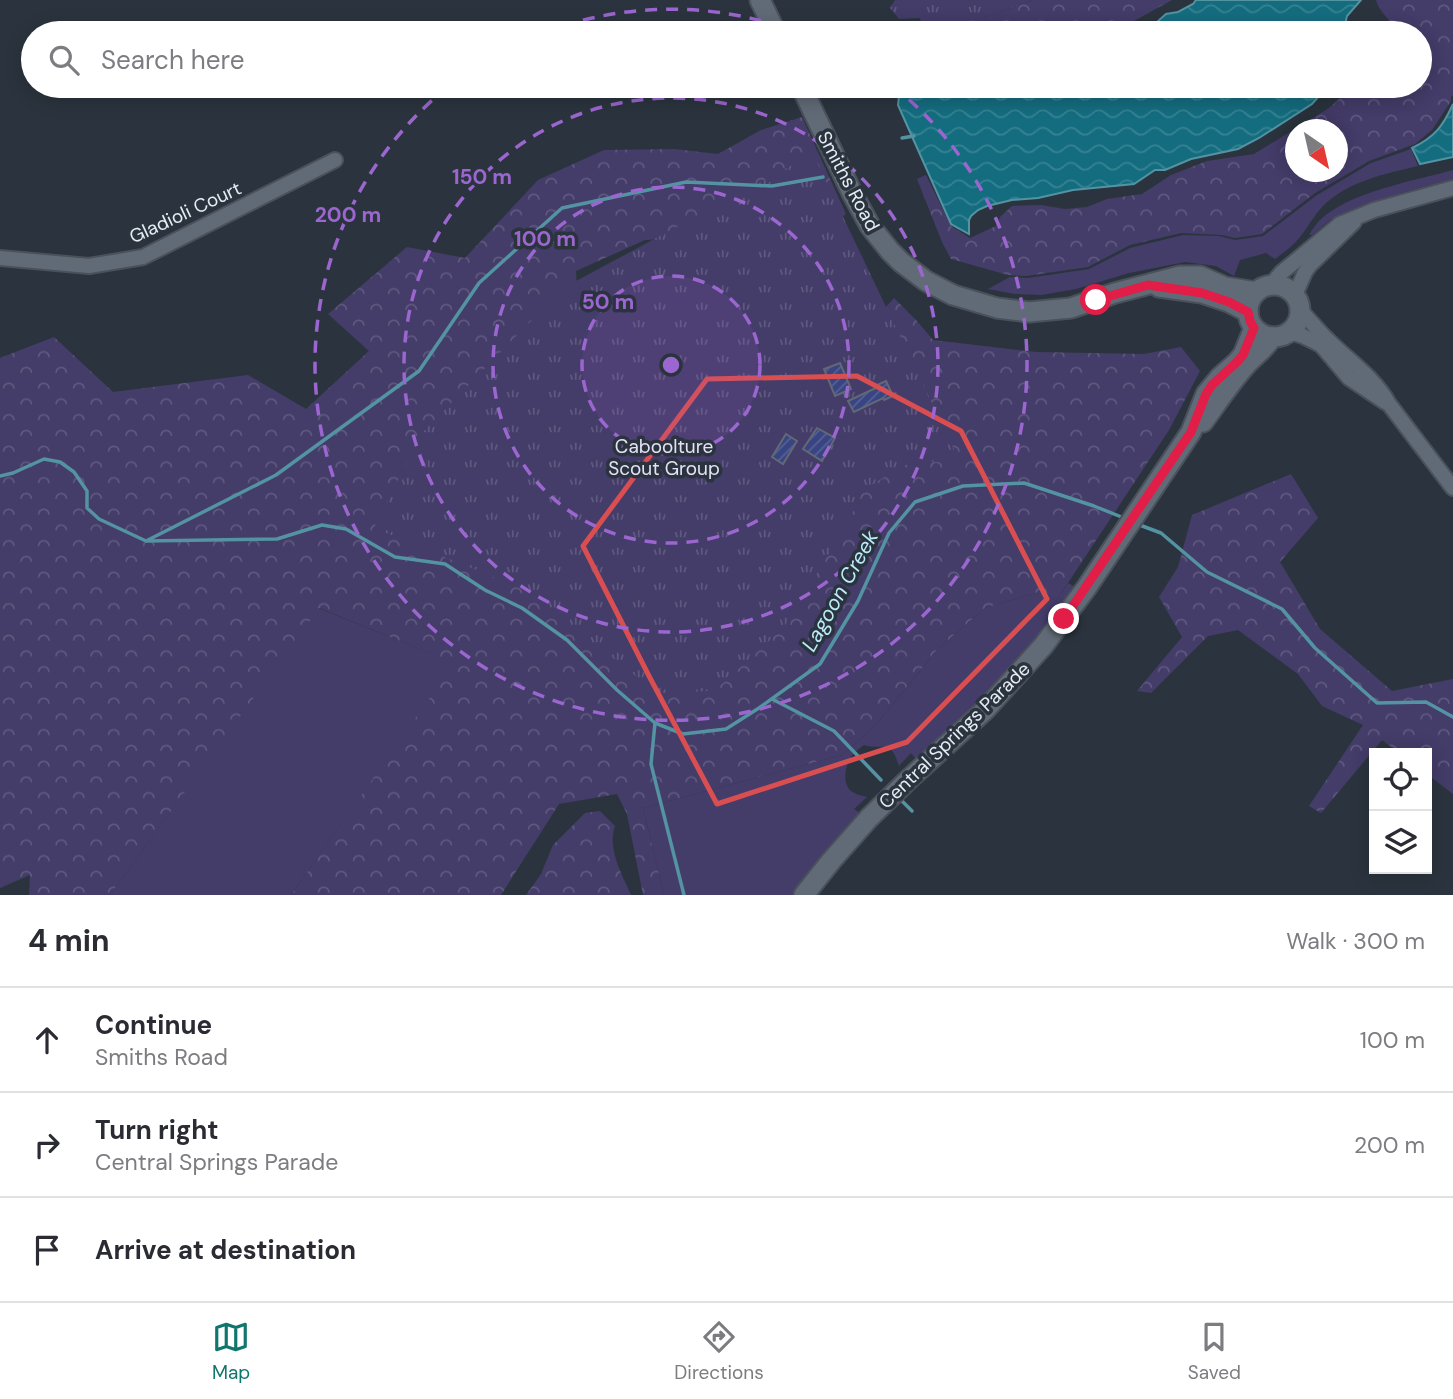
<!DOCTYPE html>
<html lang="en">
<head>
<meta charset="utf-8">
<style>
	body { margin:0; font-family:"DM Sans",sans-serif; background:#f2f2f3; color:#2b2b33 }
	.controls { position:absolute; right:21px; bottom:21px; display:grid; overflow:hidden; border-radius:0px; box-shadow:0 4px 18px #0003 }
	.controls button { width:63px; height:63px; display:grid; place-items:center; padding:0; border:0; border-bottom:2px solid #e1e1e2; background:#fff; color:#2b2b33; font:35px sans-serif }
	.compass { position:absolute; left:1285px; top:119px; width:63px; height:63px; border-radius:50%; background:#fff; box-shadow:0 4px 18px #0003; rotate:146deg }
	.stop { position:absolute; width:21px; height:21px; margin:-16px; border:5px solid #e11d48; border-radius:50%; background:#fff }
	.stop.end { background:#e11d48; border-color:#fff; box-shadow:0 2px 7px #0008 }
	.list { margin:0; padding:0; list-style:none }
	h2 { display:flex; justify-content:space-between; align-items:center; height:91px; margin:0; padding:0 28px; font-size:30px }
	h2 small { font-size:23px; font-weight:400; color:#7c7c81 }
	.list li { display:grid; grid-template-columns:46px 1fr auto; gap:21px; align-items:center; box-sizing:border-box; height:105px; padding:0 28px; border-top:2px solid #e1e1e2 }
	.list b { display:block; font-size:26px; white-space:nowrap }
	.list p { margin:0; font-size:23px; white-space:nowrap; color:#7c7c81 }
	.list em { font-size:23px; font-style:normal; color:#7c7c81 }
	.icon { flex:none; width:38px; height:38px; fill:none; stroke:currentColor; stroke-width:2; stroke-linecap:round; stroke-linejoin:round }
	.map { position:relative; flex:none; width:1453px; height:895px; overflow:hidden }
	.search { position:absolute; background:#fff; box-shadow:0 4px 18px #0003; left:21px; right:21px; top:21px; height:77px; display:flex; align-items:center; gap:18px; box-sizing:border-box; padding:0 24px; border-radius:38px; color:#7c7c81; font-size:26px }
	.sheet { height:406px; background:#fff }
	nav { display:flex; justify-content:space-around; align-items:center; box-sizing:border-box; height:98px; border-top:2px solid #e1e1e2; background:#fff; font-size:19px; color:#7c7c81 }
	nav a { display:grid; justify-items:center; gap:4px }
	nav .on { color:#0f766e }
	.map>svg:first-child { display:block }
</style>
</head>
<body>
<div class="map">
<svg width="1453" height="895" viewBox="0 0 1453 895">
	<defs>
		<pattern id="forest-crowns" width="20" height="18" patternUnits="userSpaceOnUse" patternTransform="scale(1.75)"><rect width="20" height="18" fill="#443c69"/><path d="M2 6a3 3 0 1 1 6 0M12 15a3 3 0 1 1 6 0" fill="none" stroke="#5f587f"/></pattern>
		<pattern id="park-tufts" width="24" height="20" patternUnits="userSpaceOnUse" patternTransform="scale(1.75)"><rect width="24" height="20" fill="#443c69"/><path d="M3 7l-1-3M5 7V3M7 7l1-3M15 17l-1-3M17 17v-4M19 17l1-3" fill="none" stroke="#5f587f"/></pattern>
		<pattern id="water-waves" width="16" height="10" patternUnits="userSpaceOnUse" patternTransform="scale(1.75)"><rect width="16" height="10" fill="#146d7f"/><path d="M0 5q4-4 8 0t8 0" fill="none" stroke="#368292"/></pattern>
		<pattern id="building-hatch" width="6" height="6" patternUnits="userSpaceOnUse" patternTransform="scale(1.75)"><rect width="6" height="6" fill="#384582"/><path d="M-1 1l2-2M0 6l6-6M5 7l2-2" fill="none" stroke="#556094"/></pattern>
	</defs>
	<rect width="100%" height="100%" fill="#2b343e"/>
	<g fill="#443c69">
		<path d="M1411,149L1418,166C1385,174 1348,181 1323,206C1314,215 1308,227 1300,237C1293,246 1284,252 1275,259L1266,253L1240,260L1234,276L1216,266L1185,262L1129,273L1076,289L1041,295L1015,294L988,289L1010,277L1028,278L1089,269L1130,248L1183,235L1219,236L1235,240L1263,236L1317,195L1371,163Z"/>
		<path d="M1453,170V179C1412,190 1371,199 1334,220L1331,219L1312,235H1309C1312,230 1315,225 1319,221C1348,192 1414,181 1453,170Z"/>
		<path d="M1068,583L1075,587L1070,598L1022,657L991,692L922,755L916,759L911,753L899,766C890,737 884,751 864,745C859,749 854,752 851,757C845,766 842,783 851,791C855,794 862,796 867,797L854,809L860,813L855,821L816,866L793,895H664L643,808L842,755L874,727L937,650L985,608L1042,591L1056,601Z"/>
		<path d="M318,608L455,663L291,895H110Z"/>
	</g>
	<g fill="url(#forest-crowns)" fill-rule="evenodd">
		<path d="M1033,0H1172L1132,22L1106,24L1075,33H923L987,16Z"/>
		<path d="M1376,0H1453V95L1451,97V101L1432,130L1415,144L1369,161L1315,193L1262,234L1235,238L1222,235L1181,233L1130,245L1088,267L1026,276L1008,275L951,259L942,242L917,179L926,175L951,226L970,238L996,226L1000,217L1012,206L1041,205L1065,209L1087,207L1107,199L1142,194L1171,175L1207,161L1254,154L1329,108L1340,98L1346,86H1420V33H1396C1393,20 1379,13 1376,0ZM1296,130H1338V172H1296Z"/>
		<path d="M802,117L846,214L834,223L759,233L645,240L576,271L579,330L875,319L894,298L917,321L933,340L1036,352L1144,354L1181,347L1200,371L1169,430L1056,601L1042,591L985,608L937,650L874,727L842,755L643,808L664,895H643L627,814L617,794L559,804L501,895H291L454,663L319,608L110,895H29L30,875L0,888V358L54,337L113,392L248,375L306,409L369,351L328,314L407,247L465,258L538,180L604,150L674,149L718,154L761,130Z"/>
		<path d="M1291,474L1318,518L1280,562L1320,629L1392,691L1453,679V794L1427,774V753H1399L1382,740L1321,813L1309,806L1363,725L1322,706L1298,674L1238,630L1208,636L1151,693L1137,691L1182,637L1159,597L1178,567L1192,515Z"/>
		<path d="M600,811L615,826C607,849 622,874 631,895H526L541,874L553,845L585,813Z"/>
	</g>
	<g fill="url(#park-tufts)">
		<path d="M895,0H1033L987,16L924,33L920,18L899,19L890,8Z"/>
		<path d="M813,154L962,466L923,460L899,467L863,491L846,526L784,627L722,684L709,691L665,693L651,691L627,668L590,642L525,590L374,528L422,433L563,288Z"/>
	</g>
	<g fill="url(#water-waves)" stroke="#5393a2" stroke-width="2">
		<path d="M1196,0H1361L1347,16L1344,29L1347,33H1127L1157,22L1166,14L1178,12L1193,4Z"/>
		<path d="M902,86H927L937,88L941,86H1328L1312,104L1259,138L1238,149L1191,159L1165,170H1155L1134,184L1073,190L1038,198L1012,200L987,206L978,210L971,216L969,220V234L951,224L898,105L900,87Z"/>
		<path d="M1453,104V157L1420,164L1412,148C1435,137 1443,126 1453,104Z"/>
	</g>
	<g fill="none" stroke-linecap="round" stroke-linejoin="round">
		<g stroke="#5393a2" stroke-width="3.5">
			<path d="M902,138L914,136"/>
			<path d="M0,476L13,473L44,459L60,462L74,472L87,491V508L99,519L146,541L277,539L322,525L346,529L395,557L445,564L485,590L522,608L567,640L617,690L655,723L683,734L726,729L759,708L820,664L858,601L889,533L915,502L963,486L1024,483L1094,506L1124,518"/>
			<path d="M1137,524L1161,533L1207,572L1282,609L1315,648L1377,703L1426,702L1453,717"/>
			<path d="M148,540L276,475L419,371L479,283L562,208L686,182L772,186L823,177"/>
			<path d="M772,699L834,731L881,780"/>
			<path d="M655,723L651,764L684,895"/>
			<path d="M902,801L912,811"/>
		</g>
	</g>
	<g fill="url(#building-hatch)" stroke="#636875" stroke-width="2">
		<path d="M840,363L851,389L835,396L824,369Z"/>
		<path d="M886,381L893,396L884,400L883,398L854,412L848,401L878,387L877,385Z"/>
		<path d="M817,428L835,438L822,461L803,449Z"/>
		<path d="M786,434L797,441L783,464L772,457Z"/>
	</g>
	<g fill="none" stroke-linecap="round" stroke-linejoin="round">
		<g stroke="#4a515b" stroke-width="18">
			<g id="street">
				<path d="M0,258L89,266L143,257L335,160"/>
				<path d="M1271,285L1281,273L1340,224L1374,210L1453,188"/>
				<path d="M1295,295L1305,272L1310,265L1354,222"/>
				<path d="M1301,311C1310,320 1318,331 1328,340C1349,361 1374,377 1389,404L1453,488"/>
				<path d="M1290,332L1303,336L1321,345L1349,378L1385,402"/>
			</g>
		</g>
		<g stroke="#4a515b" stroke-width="23">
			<g id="secondary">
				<path d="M760,0L776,33"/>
				<path d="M801,86L852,193L870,226L890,251L901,262L926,281L953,295L997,308L1029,312L1071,308L1115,293L1180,276H1200L1225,287L1256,292"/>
				<circle cx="1274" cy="311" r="26"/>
				<path d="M1159,287L1202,293L1229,302L1248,312"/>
				<path d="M1203,422C1217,403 1230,383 1246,365C1255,355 1266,348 1272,337"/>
				<path d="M804,895L831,861L869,818L908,780L985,710L1043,646L1087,587L1191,432L1206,394L1220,377L1237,362L1243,355L1254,328"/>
			</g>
		</g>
		<use href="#street" stroke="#616b77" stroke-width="14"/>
		<use href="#secondary" stroke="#616b77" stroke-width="19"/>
	</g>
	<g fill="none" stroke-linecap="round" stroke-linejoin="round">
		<path stroke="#e11d48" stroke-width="9" d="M1064,619L1191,432L1206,394L1212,385L1237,362L1243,355L1254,328L1250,321L1248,312L1229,302L1202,293L1148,285L1096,300"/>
	</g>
	<path fill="none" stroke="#d94f51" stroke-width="5" stroke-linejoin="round" d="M857,376L961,431L1047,599L907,742L717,804L649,676L583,546L707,379Z"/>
	<circle cx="671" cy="365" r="89" fill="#9b66cf" fill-opacity=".12"/>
	<g fill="none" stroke="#9b66cf" stroke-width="3.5" stroke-dasharray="12 9">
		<circle cx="671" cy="365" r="89"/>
		<circle cx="671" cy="365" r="178"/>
		<circle cx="671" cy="365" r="267"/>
		<path d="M543 33A356 356 0 0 1 799 33M893 86A356 356 0 1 1 449 86"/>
	</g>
	<g text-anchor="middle" stroke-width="7" stroke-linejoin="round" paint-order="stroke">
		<g font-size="19" fill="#e6ecf3" stroke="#2b343e">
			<text transform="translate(849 181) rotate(62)" y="7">Smiths Road</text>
			<text transform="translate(185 212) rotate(-25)" y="7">Gladioli Court</text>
			<text transform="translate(954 735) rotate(-44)" y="7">Central Springs Parade</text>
		</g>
		<g font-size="19" fill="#e4e1f5" stroke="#2b343e">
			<text x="664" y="453">Caboolture<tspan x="664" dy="22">Scout Group</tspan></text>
		</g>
		<g font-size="21" font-style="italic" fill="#bbecf9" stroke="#2b343e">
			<text transform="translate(840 591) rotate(-61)" y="7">Lagoon Creek</text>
		</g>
	</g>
	<circle cx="671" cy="365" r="10" fill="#9b66cf" stroke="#2b343e" stroke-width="3.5"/>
	<g font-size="21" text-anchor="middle" font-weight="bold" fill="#9b66cf" stroke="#2b343e" stroke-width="7" stroke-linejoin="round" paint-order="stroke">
		<text x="482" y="184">150 m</text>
		<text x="348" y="222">200 m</text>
		<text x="545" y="246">100 m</text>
		<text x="608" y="309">50 m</text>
	</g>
</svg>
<div class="controls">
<button><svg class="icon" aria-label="locate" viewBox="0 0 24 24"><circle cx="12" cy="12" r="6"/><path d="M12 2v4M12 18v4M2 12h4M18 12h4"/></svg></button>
<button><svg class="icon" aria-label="layers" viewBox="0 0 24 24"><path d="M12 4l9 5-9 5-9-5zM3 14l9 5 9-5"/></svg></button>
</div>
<svg class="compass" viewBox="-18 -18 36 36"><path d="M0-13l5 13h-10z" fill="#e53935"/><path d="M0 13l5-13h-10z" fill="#7c7c81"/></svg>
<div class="stop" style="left:1096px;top:300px"></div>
<div class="stop end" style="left:1064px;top:619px"></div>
<div class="search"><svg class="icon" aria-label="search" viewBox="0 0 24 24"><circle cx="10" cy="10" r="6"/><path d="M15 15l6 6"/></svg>Search here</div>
</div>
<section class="sheet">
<h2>4 min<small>Walk · 300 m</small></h2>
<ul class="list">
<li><svg class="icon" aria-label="ahead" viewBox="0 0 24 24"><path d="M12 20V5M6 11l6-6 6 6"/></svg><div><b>Continue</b><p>Smiths Road</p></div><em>100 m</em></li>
<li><svg class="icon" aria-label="right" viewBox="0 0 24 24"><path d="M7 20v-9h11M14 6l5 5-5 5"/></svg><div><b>Turn right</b><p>Central Springs Parade</p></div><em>200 m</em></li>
<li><svg class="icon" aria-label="arrive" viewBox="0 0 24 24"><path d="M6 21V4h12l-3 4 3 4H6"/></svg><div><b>Arrive at destination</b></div></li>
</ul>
</section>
<nav>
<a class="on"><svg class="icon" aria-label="map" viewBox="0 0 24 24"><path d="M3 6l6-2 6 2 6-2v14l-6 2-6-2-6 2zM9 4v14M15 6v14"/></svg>Map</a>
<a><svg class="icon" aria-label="directions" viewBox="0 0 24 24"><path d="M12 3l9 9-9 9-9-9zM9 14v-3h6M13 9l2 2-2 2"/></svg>Directions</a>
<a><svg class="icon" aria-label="saved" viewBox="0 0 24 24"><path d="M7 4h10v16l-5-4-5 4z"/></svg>Saved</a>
</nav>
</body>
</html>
